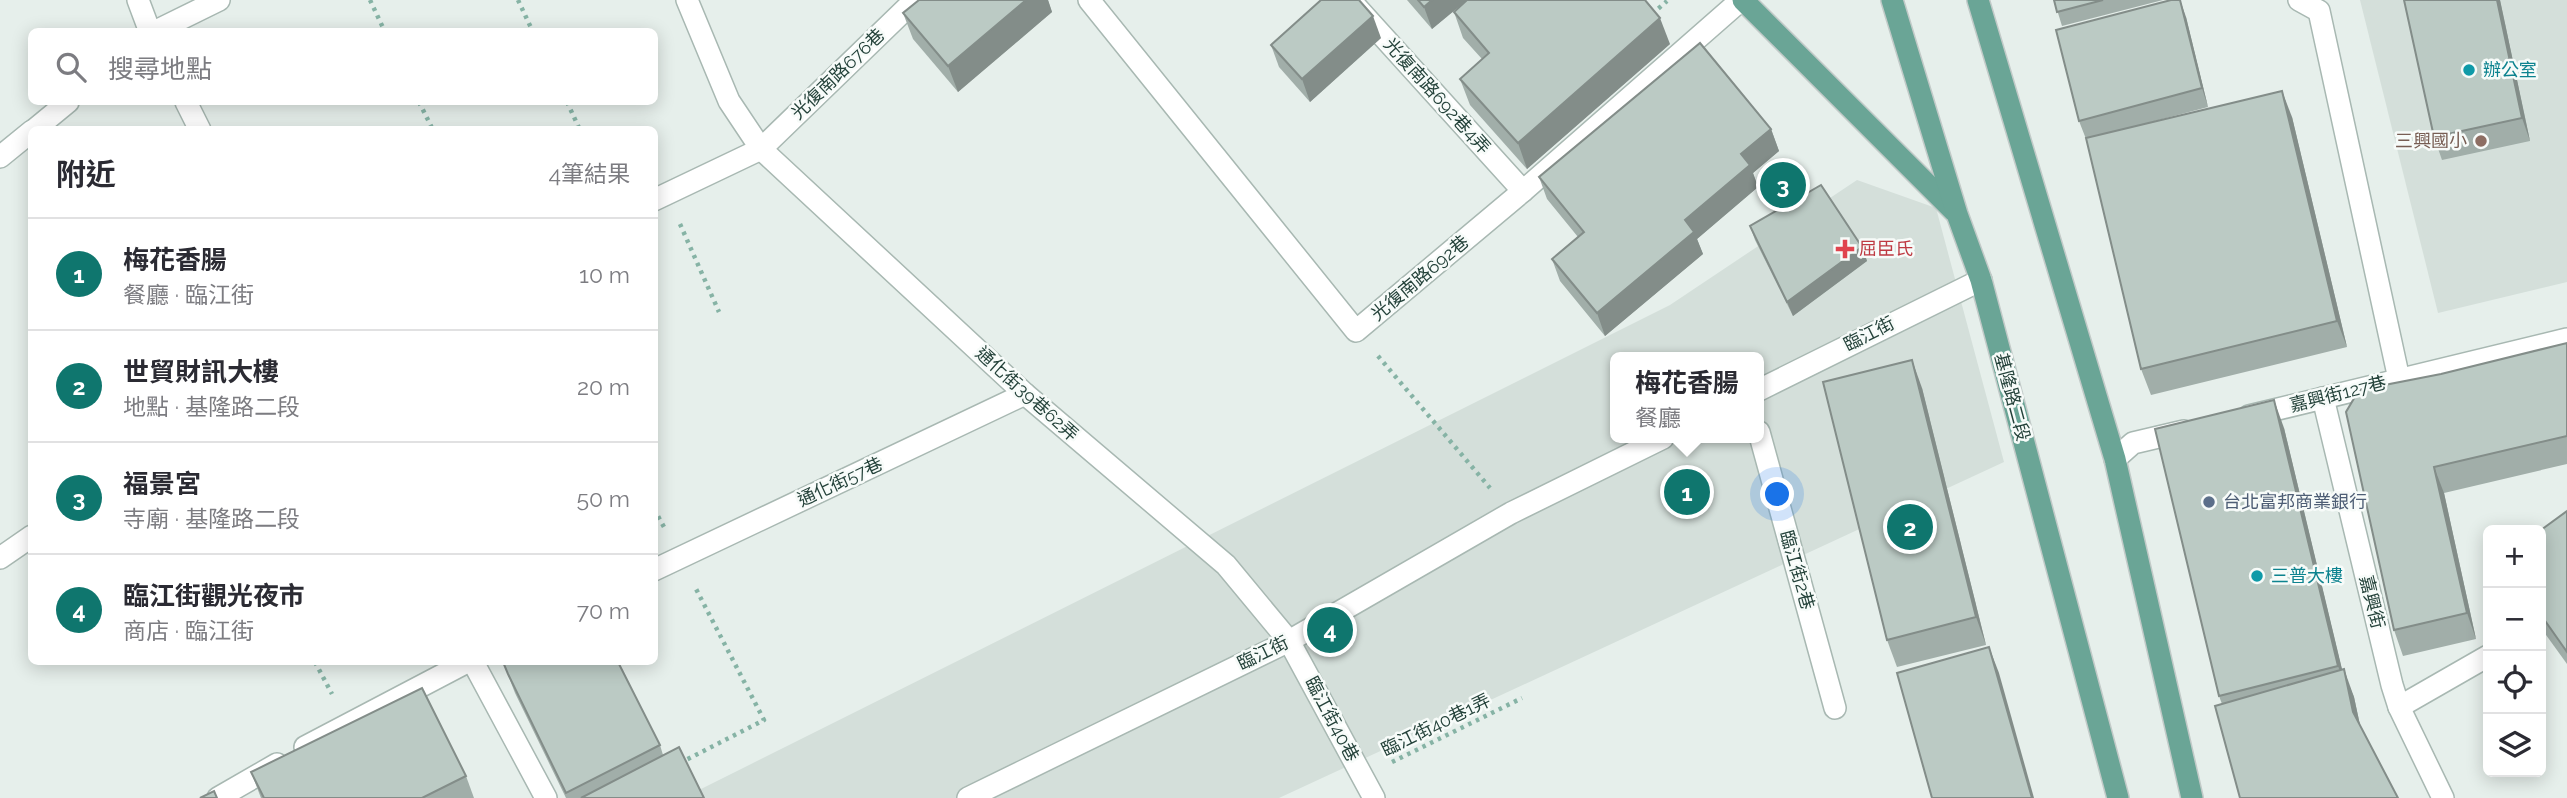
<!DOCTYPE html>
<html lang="zh-TW">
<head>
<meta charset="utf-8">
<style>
	body { margin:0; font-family:Raleway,"Noto Sans TC",sans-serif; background:#f2f2f3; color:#2b2b33 }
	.controls { position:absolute; right:21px; bottom:21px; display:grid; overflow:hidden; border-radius:10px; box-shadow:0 4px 18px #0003 }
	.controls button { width:63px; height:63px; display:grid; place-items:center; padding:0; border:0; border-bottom:2px solid #e1e1e2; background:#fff; color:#2b2b33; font:35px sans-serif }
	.you { position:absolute; left:1778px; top:495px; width:24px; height:24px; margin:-18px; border:5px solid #fff; border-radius:50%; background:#1a73e8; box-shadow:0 0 0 10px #1a73e833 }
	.badge { display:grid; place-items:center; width:46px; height:46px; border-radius:50%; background:#0f766e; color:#fff; font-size:23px; font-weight:700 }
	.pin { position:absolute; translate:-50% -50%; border:4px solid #fff; box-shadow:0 2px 7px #0006 }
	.popup { position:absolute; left:1610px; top:352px; width:154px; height:91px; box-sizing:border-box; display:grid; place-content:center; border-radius:10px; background:#fff; filter:drop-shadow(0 2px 5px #0005); font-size:23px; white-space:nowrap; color:#7c7c81 }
	.popup b { font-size:26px; color:#2b2b33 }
	.popup::after { content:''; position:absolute; left:50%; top:100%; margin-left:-14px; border:14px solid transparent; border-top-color:#fff }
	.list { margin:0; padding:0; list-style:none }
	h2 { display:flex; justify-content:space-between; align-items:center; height:91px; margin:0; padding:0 28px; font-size:30px }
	h2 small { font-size:23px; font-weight:400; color:#7c7c81 }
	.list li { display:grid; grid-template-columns:46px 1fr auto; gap:21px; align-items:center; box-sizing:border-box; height:112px; padding:0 28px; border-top:2px solid #e1e1e2 }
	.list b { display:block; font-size:26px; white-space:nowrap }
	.list p { margin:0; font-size:23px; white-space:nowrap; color:#7c7c81 }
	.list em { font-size:23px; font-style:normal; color:#7c7c81 }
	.icon { flex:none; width:38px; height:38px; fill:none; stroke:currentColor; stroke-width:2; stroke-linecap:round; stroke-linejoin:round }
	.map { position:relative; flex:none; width:2567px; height:798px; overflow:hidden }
	.search { position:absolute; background:#fff; box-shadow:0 4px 18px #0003; left:28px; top:28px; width:630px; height:77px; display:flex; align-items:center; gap:18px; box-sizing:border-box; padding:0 24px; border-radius:10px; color:#7c7c81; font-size:26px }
	.panel { position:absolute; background:#fff; box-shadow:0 4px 18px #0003; left:28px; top:126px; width:630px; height:539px; border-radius:10px }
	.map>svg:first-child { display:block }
</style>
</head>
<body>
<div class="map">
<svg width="2567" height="798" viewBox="0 0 2567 798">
	<rect width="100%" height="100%" fill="#e6efeb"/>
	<g fill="#d4dfda" fill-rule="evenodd">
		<path d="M2360,0H2567V282L2438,313Z"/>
		<path d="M1857,180L1936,208L2004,462L1279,798H683L1670,305ZM1615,357H1759V438H1615Z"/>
	</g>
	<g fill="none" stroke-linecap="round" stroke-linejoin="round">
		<g stroke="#a8b8b2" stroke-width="24">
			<g id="minor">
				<path d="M138,0L150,32"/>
				<path d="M687,0L729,101L761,149L1025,394L1226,565L1289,641L1374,798"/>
				<path d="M1089,0L1356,331L1523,191L1741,0"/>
				<path d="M1350,0L1523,191"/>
				<path d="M2299,0L2319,11L2399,379"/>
				<path d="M154,32L219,0"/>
				<path d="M186,102L200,130"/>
				<path d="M34,130L68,102"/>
				<path d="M0,157L32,131"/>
				<path d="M654,200L761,149L915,0"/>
				<path d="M1759,390L1981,280"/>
				<path d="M2323,398L2392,685L2399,707L2443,798"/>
				<path d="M2249,416L2567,339"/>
				<path d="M1759,432L1835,708"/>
				<path d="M2115,459L2133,443L2184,431"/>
				<path d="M0,558L32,536"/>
				<path d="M654,570L1025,394"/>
				<path d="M473,662L546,798"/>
				<path d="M2399,707L2488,656"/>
				<path d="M305,747L467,662"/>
				<path d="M218,798L277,764"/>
				<path d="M968,798L1289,641L1511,513L1663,438"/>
			</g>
		</g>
		<g stroke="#c2cac8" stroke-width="24">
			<g id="major">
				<path d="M1743,0L1954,211"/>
				<path d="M1892,0L1957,214L1981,280L2118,798"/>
				<path d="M1978,0L2115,459L2192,798"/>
			</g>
		</g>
		<g stroke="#86b3a5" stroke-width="4.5" stroke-dasharray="3.5 5" stroke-linecap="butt">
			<path d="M370,0L385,32"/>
			<path d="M518,0L533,32"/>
			<path d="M1652,14L1667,1"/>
			<path d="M419,102L433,130"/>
			<path d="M567,102L580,130"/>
			<path d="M680,224L719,312"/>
			<path d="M1378,356L1490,488"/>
			<path d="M654,509L664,527"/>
			<path d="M315,662L332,694"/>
			<path d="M1392,762L1522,698"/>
			<path d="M680,763L764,720L695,587"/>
		</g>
		<use href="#minor" stroke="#fff" stroke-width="21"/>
		<use href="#major" stroke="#6aa596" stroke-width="21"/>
	</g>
	<g fill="#a1aea9">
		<path d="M919,0H1048L1052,12L958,92L913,39L903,13Z"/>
		<path d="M1407,0H1467L1432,29Z"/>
		<path d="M2054,0H2163L2062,26Z"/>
		<path d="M2500,0L2530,141L2442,160L2434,137Z"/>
		<path d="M1454,12L1670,44L1527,169L1470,105L1460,79L1482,59L1463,38Z"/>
		<path d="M2186,17L2208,107L2151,122L2292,117L2347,347L2151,395L2141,369L2086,139L2079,121Z"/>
		<path d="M1381,38L1310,102L1279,67L1271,45Z"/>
		<path d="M1771,129L1779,151L1753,173L1758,187L1697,239L1703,254L1605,336L1560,281L1552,259L1578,237L1547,199L1539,177Z"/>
		<path d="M1750,226L1862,247L1867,261L1793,316L1755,240Z"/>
		<path d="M2567,343V464L2444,493L2476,639L2403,656L2394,630L2441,374Z"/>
		<path d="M1922,388L1986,645L1897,667L1887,640Z"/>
		<path d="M2284,428L2342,670L2354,697L2360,725L2222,704L2219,696Z"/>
		<path d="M2567,511V664L2541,628V530Z"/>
		<path d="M503,662L660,745L663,755L704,798H566L515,693Z"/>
		<path d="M251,772L466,776L474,798H261Z"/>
	</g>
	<g fill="#838d89">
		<path d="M1026,0H1048L1052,12L958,92L948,66Z"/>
		<path d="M1432,0H1467L1432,29L1424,7Z"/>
		<path d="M2180,0L2186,17L2208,107L2202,88Z"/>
		<path d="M2497,0H2500L2530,141L2522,118Z"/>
		<path d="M1373,16L1381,38L1310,102L1302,79Z"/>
		<path d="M1660,18L1670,44L1527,169L1518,143Z"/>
		<path d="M2282,91L2292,117L2347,347L2337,321Z"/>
		<path d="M1771,129L1779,151L1753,173L1758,187L1697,239L1703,254L1605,336L1597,313L1685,220L1741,154Z"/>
		<path d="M1862,247L1867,261L1793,316L1787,302Z"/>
		<path d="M1912,360L1922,388L1986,645L1976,617Z"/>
		<path d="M2274,400L2284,428L2348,694L2338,666Z"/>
		<path d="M2434,467L2444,493L2476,639L2467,613Z"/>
		<path d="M1989,647L1999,673L2034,798H2032Z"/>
		<path d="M2344,669L2354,697L2363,739L2353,712Z"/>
	</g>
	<g fill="#bbcac4" stroke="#838d89" stroke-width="2">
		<path d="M919,0H1026L948,66L903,13Z"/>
		<path d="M1321,0H1359L1373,16L1302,79L1271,45Z"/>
		<path d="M1418,0H1432L1424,7Z"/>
		<path d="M1467,0H1645L1660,18L1518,143L1460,79L1489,53L1454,12Z"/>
		<path d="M2054,0H2103L2057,12Z"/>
		<path d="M2171,0H2180L2202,88L2079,121L2056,30Z"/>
		<path d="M2404,0H2497L2522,118L2434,137Z"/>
		<path d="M1700,43L1771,129L1741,154L1750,165L1685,220L1694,232L1597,313L1552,259L1584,232L1539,177Z"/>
		<path d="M2282,91L2337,321L2141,369L2086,138Z"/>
		<path d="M1821,185L1862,247L1787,302L1750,226Z"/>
		<path d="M2567,343V436L2434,467L2467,613L2394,630L2346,412L2359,390L2441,374Z"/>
		<path d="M1912,360L1976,617L1887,640L1823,382Z"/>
		<path d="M2274,400L2338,666L2219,696L2155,429Z"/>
		<path d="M2567,511V652L2541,615V530Z"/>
		<path d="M1989,647L2032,798H1932L1897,673Z"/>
		<path d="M503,662H618L660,745L566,793L508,674Z"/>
		<path d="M2344,669L2353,712L2398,798H2240L2215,706Z"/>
		<path d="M422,688L466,776L422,798H264L251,772Z"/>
		<path d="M679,747L704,798H581Z"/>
		<path d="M214,791L217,798H200Z"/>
	</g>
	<g fill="#0f9aa8" stroke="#f7fbf9" stroke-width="2.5">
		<circle cx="2469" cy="70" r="7"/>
		<circle cx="2257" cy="576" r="7"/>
	</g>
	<circle fill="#8d6e63" stroke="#f7fbf9" stroke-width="2.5" cx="2481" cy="141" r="7"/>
	<path fill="#e0444e" stroke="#f7fbf9" stroke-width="2.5" d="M1841.5 238.5h7v7h7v7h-7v7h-7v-7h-7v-7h7z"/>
	<circle fill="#5c6f8a" stroke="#f7fbf9" stroke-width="2.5" cx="2209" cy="502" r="7"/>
	<g text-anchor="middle" stroke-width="5" stroke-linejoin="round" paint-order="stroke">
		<g font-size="18" fill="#0d838f" stroke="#f7fbf9" text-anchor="start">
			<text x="2483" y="76">辦公室</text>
			<text x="2271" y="582">三普大樓</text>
		</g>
		<g font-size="18" fill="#24423a" stroke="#f7fbf9">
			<text transform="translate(838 74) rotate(-44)" y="6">光復南路676巷</text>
			<text transform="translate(1437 96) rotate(48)" y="6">光復南路692巷4弄</text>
			<text transform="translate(1420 278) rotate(-40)" y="6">光復南路692巷</text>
			<text transform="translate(1869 334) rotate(-27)" y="6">臨江街</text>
			<text transform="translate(1027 394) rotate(42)" y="6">通化街39巷62弄</text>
			<text transform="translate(2338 394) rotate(-14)" y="6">嘉興街127巷</text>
			<text transform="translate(2012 397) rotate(75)" y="6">基隆路二段</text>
			<text transform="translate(840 482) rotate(-25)" y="6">通化街57巷</text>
			<text transform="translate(1797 570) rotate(74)" y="6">臨江街2巷</text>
			<text transform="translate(2372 602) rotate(76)" y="6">嘉興街</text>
			<text transform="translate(1263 653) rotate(-26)" y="6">臨江街</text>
			<text transform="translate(1332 719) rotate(62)" y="6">臨江街40巷</text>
			<text transform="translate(1436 725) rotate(-26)" y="6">臨江街40巷1弄</text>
		</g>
		<g font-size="18" fill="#785e54" stroke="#f7fbf9" text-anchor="end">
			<text x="2467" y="147">三興國小</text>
		</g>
		<g font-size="18" fill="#be3a42" stroke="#f7fbf9" text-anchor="start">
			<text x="1859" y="255">屈臣氏</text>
		</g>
		<g font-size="18" fill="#4e5e75" stroke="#f7fbf9" text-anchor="start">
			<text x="2223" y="508">台北富邦商業銀行</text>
		</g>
	</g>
</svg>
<div class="controls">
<button>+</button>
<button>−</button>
<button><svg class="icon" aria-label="locate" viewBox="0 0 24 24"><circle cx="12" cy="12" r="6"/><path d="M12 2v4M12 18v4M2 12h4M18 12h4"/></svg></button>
<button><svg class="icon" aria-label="layers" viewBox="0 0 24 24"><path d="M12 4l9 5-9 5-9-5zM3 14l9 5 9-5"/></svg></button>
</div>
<div class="you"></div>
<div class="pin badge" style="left:1687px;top:492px">1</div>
<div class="popup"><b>梅花香腸</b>餐廳</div>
<div class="pin badge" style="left:1910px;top:527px">2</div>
<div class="pin badge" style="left:1783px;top:185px">3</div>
<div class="pin badge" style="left:1330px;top:630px">4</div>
<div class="search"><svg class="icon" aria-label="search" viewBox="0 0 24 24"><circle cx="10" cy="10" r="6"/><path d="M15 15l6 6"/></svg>搜尋地點</div>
<section class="panel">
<h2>附近<small>4筆結果</small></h2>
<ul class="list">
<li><span class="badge">1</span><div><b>梅花香腸</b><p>餐廳 · 臨江街</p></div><em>10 m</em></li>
<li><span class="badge">2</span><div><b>世貿財訊大樓</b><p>地點 · 基隆路二段</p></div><em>20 m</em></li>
<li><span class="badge">3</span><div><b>福景宮</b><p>寺廟 · 基隆路二段</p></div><em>50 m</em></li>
<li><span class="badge">4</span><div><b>臨江街觀光夜市</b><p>商店 · 臨江街</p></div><em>70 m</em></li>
</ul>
</section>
</div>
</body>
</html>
